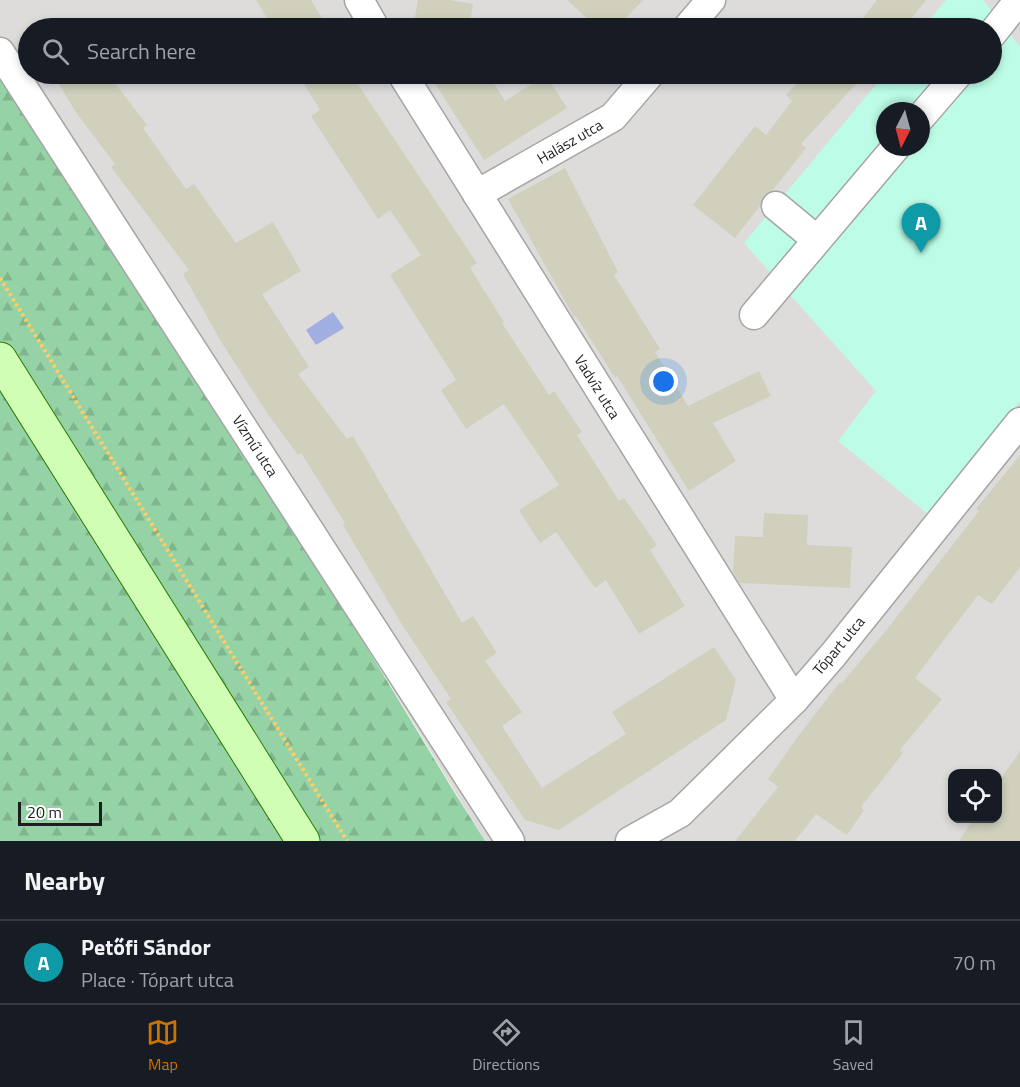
<!DOCTYPE html>
<html lang="en">
<head>
<meta charset="utf-8">
<style>
	body { margin:0; font-family:"Titillium Web",sans-serif; background:#242831; color:#f1f3f6 }
	.controls { position:absolute; right:18px; bottom:18px; display:grid; overflow:hidden; border-radius:12px; box-shadow:0 3px 9px #0003 }
	.controls button { width:54px; height:54px; display:grid; place-items:center; padding:0; border:0; border-bottom:2px solid #363941; background:#171b24; color:#f1f3f6; font:30px sans-serif }
	.compass { position:absolute; left:876px; top:102px; width:54px; height:54px; border-radius:50%; background:#171b24; box-shadow:0 3px 9px #0003; rotate:186deg }
	.scale { position:absolute; left:18px; bottom:15px; width:84px; box-sizing:border-box; padding-left:6px; border:3px solid #1e1e1e; border-top:0; font-size:16px; line-height:21px; white-space:nowrap; color:#1e1e1e; -webkit-text-stroke:4px #fff; paint-order:stroke }
	.you { position:absolute; left:664px; top:382px; width:21px; height:21px; margin:-15px; border:4px solid #fff; border-radius:50%; background:#1a73e8; box-shadow:0 0 0 9px #1a73e833 }
	.badge { display:grid; place-items:center; width:39px; height:39px; border-radius:50%; background:#cd7400; color:#fff; font-size:20px; font-weight:700 }
	.pin { position:absolute; translate:-50% -50px; filter:drop-shadow(0 2px 3px #0008) }
	.pin::after { content:''; position:absolute; top:32px; width:21px; height:18px; background:inherit; clip-path:polygon(0 0,100% 0,50% 100%) }
	.list { margin:0; padding:0; list-style:none }
	h2 { display:flex; justify-content:space-between; align-items:center; height:78px; margin:0; padding:0 24px; font-size:26px }
	h2 small { font-size:20px; font-weight:400; color:#9ea1a6 }
	.list li { display:grid; grid-template-columns:39px 1fr auto; gap:18px; align-items:center; box-sizing:border-box; height:84px; padding:0 24px; border-top:2px solid #363941 }
	.list b { display:block; font-size:22px; white-space:nowrap }
	.list p { margin:0; font-size:20px; white-space:nowrap; color:#9ea1a6 }
	.list em { font-size:20px; font-style:normal; color:#9ea1a6 }
	.icon { flex:none; width:33px; height:33px; fill:none; stroke:currentColor; stroke-width:2; stroke-linecap:round; stroke-linejoin:round }
	.map { position:relative; flex:none; width:1020px; height:841px; overflow:hidden }
	.search { position:absolute; background:#171b24; box-shadow:0 3px 9px #0003; left:18px; right:18px; top:18px; height:66px; display:flex; align-items:center; gap:15px; box-sizing:border-box; padding:0 21px; border-radius:33px; color:#9ea1a6; font-size:22px }
	.sheet { height:162px; background:#171b24 }
	nav { display:flex; justify-content:space-around; align-items:center; box-sizing:border-box; height:84px; border-top:2px solid #363941; background:#171b24; font-size:16px; color:#9ea1a6 }
	nav a { display:grid; justify-items:center; gap:3px }
	nav .on { color:#cd7400 }
	.map>svg:first-child { display:block }
</style>
</head>
<body>
<div class="map">
<svg width="1020" height="841" viewBox="0 0 1020 841">
	<defs>
		<pattern id="forest-firs" width="22" height="20" patternUnits="userSpaceOnUse" patternTransform="scale(1.5)"><rect width="22" height="20" fill="#95d3a6"/><path d="M5 1l3.5 6h-7zM16 11l3.5 6h-7z" fill="#80b58e"/></pattern>
	</defs>
	<rect width="100%" height="100%" fill="#edf0e4"/>
	<path fill="#dddcdb" fill-rule="evenodd" d="M0,0H1020V841H485L0,40ZM28,28H992V74H28ZM885,111H921V147H885ZM952,774H998V818H952Z"/>
	<path fill="url(#forest-firs)" d="M0,40L451,787L485,841H0Z"/>
	<path fill="#bdfde7" fill-rule="evenodd" d="M946,0H983L1020,47V401L929,515L838,441L876,391L744,243L885,74H992V28H923ZM885,111H921V147H885Z"/>
	<path fill="#a1aee1" d="M333,312L344,328L316,345L306,330Z"/>
	<g fill="#d0d0bd">
		<path d="M256,0H311L328,28H273Z"/>
		<path d="M418,0H449L473,4L469,28H413Z"/>
		<path d="M567,0H643L617,28H598Z"/>
		<path d="M877,0H926L904,28H855Z"/>
		<path d="M53,74H108L147,125L143,128L186,189L194,184L236,243L273,222L301,271L262,294L309,367L298,374L347,439L353,436L462,623L473,616L497,653L485,661L522,712L502,726L542,788L626,734L612,712L714,647L736,680L726,720L559,830L525,820L446,702L451,699L399,620L343,525L345,523L301,453L298,455L267,413L222,343L183,274L189,270L111,167L115,164L75,111Z"/>
		<path d="M298,74H351L477,263L470,268L504,322L502,323L549,395L554,391L582,432L577,435L619,501L624,498L657,545L650,550L685,606L639,634L606,580L595,588L556,532L540,543L519,510L559,485L504,404L466,429L441,390L456,380L390,275L421,255L390,210L378,219L311,116L320,110Z"/>
		<path d="M429,74H488L505,101L546,75L567,108L484,160Z"/>
		<path d="M805,74H865L801,144L806,148L773,190L763,196L760,206L735,238L693,205L755,126L766,135L792,101L786,95Z"/>
		<path d="M565,168L618,272L614,275L660,349L655,352L688,406L759,371L771,396L713,423L736,461L689,491L617,376L615,378L576,316L574,317L508,199Z"/>
		<path d="M1020,455V567L992,604L978,595L915,678L942,699L900,750L903,753L861,807L864,810L847,835L816,814L795,841H735L778,787L768,779L799,735L840,682L842,683L888,628L979,511L976,509Z"/>
		<path d="M764,513L808,515L807,545L852,547L850,588L740,583L733,572L735,536L763,537Z"/>
		<path d="M1020,751V841H959L973,819H998V783Z"/>
	</g>
	<g fill="none" stroke-linecap="round" stroke-linejoin="round">
		<g stroke="#a5a5a5" stroke-width="31">
			<g id="street">
				<path d="M359,0L375,28"/>
				<path d="M687,28L711,0"/>
				<path d="M992,34L1011,10"/>
				<path d="M0,52L510,841"/>
				<path d="M402,74L794,700"/>
				<path d="M921,117L958,74"/>
				<path d="M477,194L613,117L650,74"/>
				<path d="M776,206L817,240"/>
				<path d="M754,315L896,147"/>
				<path d="M630,841L680,813L794,700L833,655L1020,422"/>
			</g>
		</g>
		<g stroke="#287b00" stroke-width="35">
			<path id="secondary" d="M0,359L303,841"/>
		</g>
		<path stroke="#fc6" stroke-width="4" stroke-dasharray="3 3" stroke-linecap="butt" d="M0,278L347,841"/>
		<use href="#street" stroke="#fff" stroke-width="28"/>
		<use href="#secondary" stroke="#d0feb4" stroke-width="33"/>
	</g>
	<g text-anchor="middle" stroke-width="4.5" stroke-linejoin="round" paint-order="stroke">
		<g font-size="15" fill="#1e1e1e" stroke="#fff">
			<text transform="translate(570 142) rotate(-30)" y="5">Halász utca</text>
			<text transform="translate(597 387) rotate(58)" y="5">Vadvíz utca</text>
			<text transform="translate(255 446) rotate(57)" y="5">Vízmű utca</text>
			<text transform="translate(839 646) rotate(-50)" y="5">Tópart utca</text>
		</g>
	</g>
</svg>
<div class="controls">
<button><svg class="icon" aria-label="locate" viewBox="0 0 24 24"><circle cx="12" cy="12" r="6"/><path d="M12 2v4M12 18v4M2 12h4M18 12h4"/></svg></button>
</div>
<svg class="compass" viewBox="-18 -18 36 36"><path d="M0-13l5 13h-10z" fill="#e53935"/><path d="M0 13l5-13h-10z" fill="#9ea1a6"/></svg>
<div class="scale">20 m</div>
<div class="you"></div>
<div class="pin badge" style="left:921px;top:253px;background:#0f9aa8">A</div>
<div class="search"><svg class="icon" aria-label="search" viewBox="0 0 24 24"><circle cx="10" cy="10" r="6"/><path d="M15 15l6 6"/></svg>Search here</div>
</div>
<section class="sheet">
<h2>Nearby<small></small></h2>
<ul class="list">
<li><span class="badge" style="background:#0f9aa8">A</span><div><b>Petőfi Sándor</b><p>Place · Tópart utca</p></div><em>70 m</em></li>
</ul>
</section>
<nav>
<a class="on"><svg class="icon" aria-label="map" viewBox="0 0 24 24"><path d="M3 6l6-2 6 2 6-2v14l-6 2-6-2-6 2zM9 4v14M15 6v14"/></svg>Map</a>
<a><svg class="icon" aria-label="directions" viewBox="0 0 24 24"><path d="M12 3l9 9-9 9-9-9zM9 14v-3h6M13 9l2 2-2 2"/></svg>Directions</a>
<a><svg class="icon" aria-label="saved" viewBox="0 0 24 24"><path d="M7 4h10v16l-5-4-5 4z"/></svg>Saved</a>
</nav>
</body>
</html>
